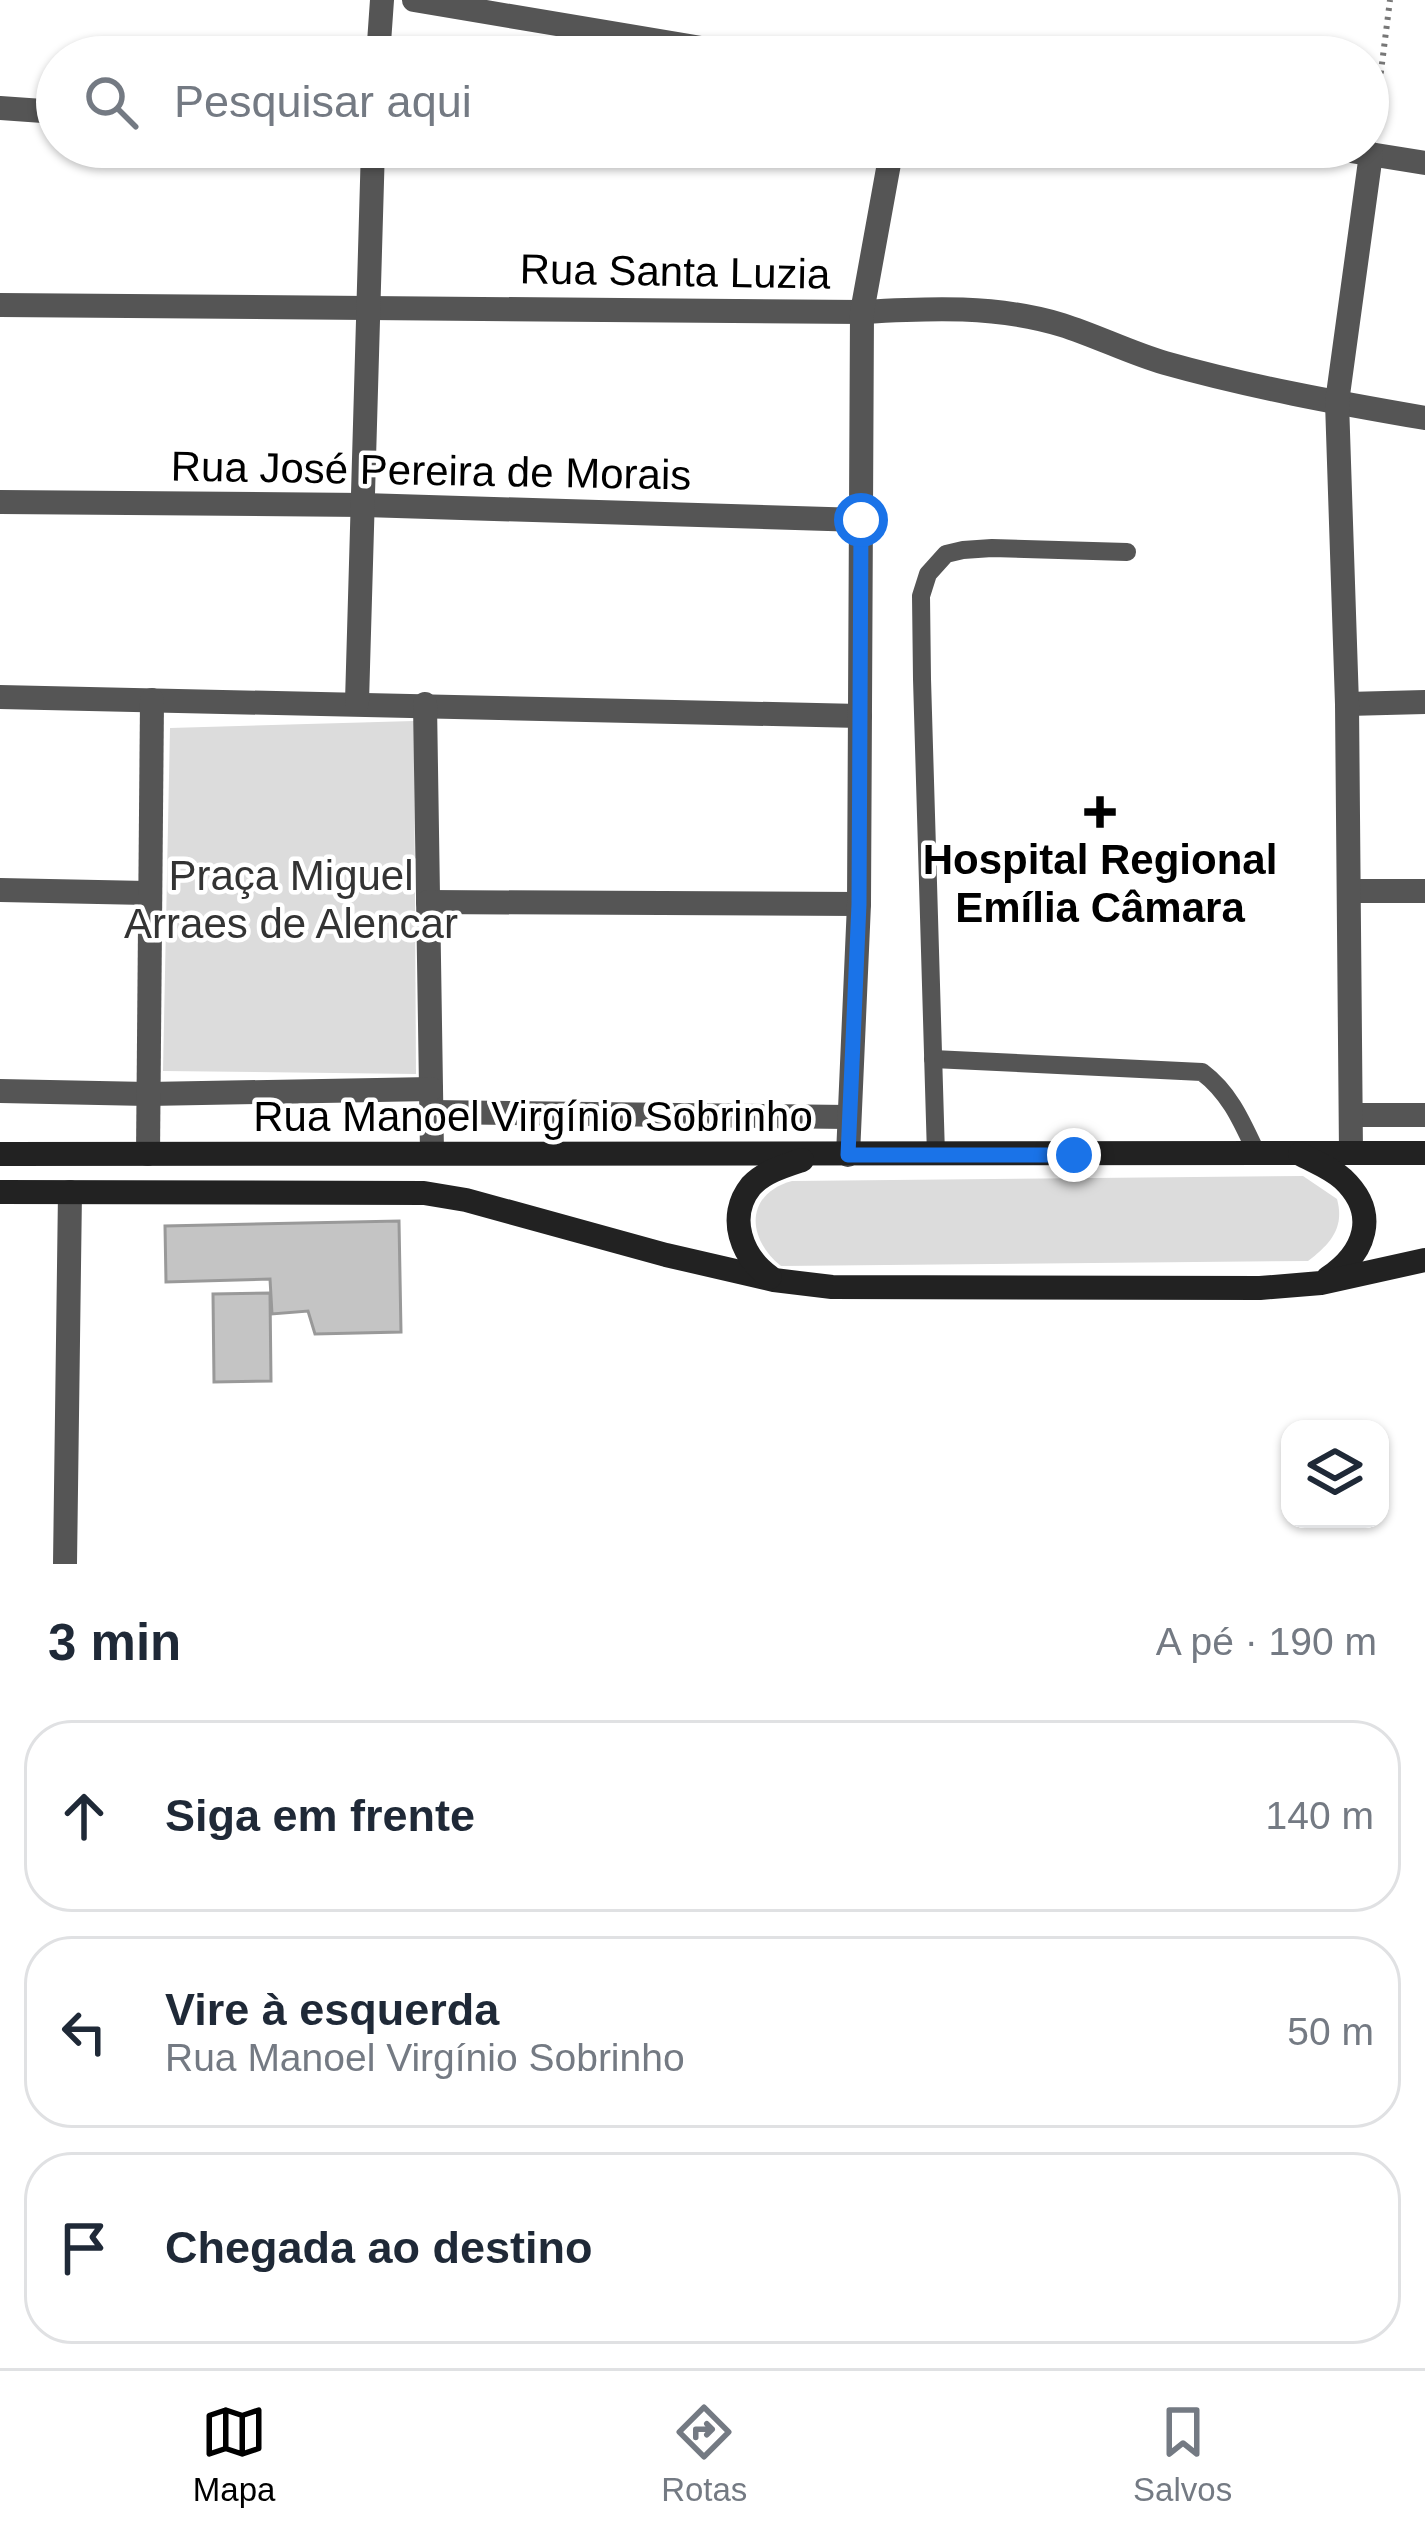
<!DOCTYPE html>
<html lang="pt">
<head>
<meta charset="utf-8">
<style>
	body { margin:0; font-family:Arial,sans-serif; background:#f2f2f3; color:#1f2937 }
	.controls { position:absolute; right:36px; bottom:36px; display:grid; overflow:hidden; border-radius:24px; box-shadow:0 3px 9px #0004 }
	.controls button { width:108px; height:108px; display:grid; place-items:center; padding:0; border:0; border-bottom:3px solid #e0e1e3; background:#fff; color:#1f2937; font:60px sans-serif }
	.stop { position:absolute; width:36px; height:36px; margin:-27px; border:9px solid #1a73e8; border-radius:50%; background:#fff }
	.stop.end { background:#1a73e8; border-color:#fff; box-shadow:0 3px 12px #0008 }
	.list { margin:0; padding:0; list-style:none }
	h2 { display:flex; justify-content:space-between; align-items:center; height:156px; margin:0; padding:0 48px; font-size:51px }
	h2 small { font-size:39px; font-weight:400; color:#747a83 }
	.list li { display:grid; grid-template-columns:78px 1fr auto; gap:36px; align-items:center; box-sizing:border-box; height:192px; margin:0 24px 24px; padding:0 24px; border:3px solid #e0e1e3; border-radius:48px }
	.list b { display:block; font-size:45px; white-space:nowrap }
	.list p { margin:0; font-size:39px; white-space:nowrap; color:#747a83 }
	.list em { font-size:39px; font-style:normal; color:#747a83 }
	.icon { flex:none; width:66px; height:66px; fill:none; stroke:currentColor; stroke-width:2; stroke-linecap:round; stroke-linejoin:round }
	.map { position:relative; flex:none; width:1425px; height:1564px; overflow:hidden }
	.search { position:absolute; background:#fff; box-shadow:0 3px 9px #0004; left:36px; right:36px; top:36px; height:132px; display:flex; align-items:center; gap:30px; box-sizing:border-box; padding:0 42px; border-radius:66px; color:#747a83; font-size:45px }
	.sheet { height:804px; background:#fff }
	nav { display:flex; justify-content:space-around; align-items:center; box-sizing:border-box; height:168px; border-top:3px solid #e0e1e3; background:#fff; font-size:33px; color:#747a83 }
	nav a { display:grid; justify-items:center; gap:6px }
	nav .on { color:#000 }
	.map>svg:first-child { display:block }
</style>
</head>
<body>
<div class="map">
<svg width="1425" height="1564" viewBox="0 0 1425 1564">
	<rect width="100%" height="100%" fill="#fff"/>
	<g fill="#dcdcdc">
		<path d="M414,721L416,1074L163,1071L170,728Z"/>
		<path d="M1303,1176L1337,1199C1345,1228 1330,1244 1308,1261L781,1266C746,1238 745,1194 792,1181Z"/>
	</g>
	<g fill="#c4c4c4" stroke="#999" stroke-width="3">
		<path d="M399,1221L401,1332L315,1334L308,1311L272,1314L270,1279L166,1282L165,1226Z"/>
		<path d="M270,1293L271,1381L214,1382L213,1294Z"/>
	</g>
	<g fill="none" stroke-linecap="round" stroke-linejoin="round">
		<path stroke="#777" stroke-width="6" stroke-dasharray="3 6" stroke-linecap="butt" d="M1374,127L1390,0"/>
		<g stroke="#555" stroke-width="18">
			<path d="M933,1059L1202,1072C1230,1093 1242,1122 1257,1154"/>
			<path d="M936,1155L922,679L921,596L928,574L946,554L963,550L992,548L1127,552"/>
		</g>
		<g stroke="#555" stroke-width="24">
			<path d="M414,0L755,57"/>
			<path d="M378,57L382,0"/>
			<path d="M0,108L57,112"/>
			<path d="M1326,147L1425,163"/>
			<path d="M0,305L862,312C929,308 997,305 1062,325C1097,336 1130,353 1165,363C1250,387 1338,403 1425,418"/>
			<path d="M0,502L364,505L861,520"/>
			<path d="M0,697L860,716"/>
			<path d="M357,702L373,147"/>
			<path d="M425,704L432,1152"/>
			<path d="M1347,704L1425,702"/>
			<path d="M0,890L147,893"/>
			<path d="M1350,891H1425"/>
			<path d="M428,902L859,904"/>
			<path d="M0,1091L148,1094L431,1089"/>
			<path d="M432,1112L849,1117"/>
			<path d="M1351,1115H1425"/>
			<path d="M1351,1153L1347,704L1337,402L1371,154"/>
			<path d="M148,1154L152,700"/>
			<path d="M848,1155L859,904L862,312L892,147"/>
			<path d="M65,1564L70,1192"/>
		</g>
		<g stroke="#222" stroke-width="24">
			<path d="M0,1154L1425,1153"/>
			<path d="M1300,1154C1315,1162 1331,1168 1343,1179C1380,1214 1365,1253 1328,1278"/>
			<path d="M0,1192L424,1193L466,1200L666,1255L774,1280L832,1287L1260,1288L1321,1283L1425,1260"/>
			<path d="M770,1277C742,1257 726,1217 751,1186C764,1172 784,1166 802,1160"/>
		</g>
	</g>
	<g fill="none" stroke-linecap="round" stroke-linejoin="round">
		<path stroke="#1a73e8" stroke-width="15" d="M861,520L859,904L848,1155H1074"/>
	</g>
	<path fill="#000" stroke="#fff" stroke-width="4.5" d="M1094 794h12v12h12v12h-12v12h-12v-12h-12v-12h12z"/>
	<g text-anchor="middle" stroke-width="9" stroke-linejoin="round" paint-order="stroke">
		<g font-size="42" fill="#000" stroke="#fff">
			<text transform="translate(675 271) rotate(1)" y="15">Rua Santa Luzia</text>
			<text transform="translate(431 470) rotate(1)" y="15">Rua José Pereira de Morais</text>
			<text x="533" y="1131">Rua Manoel Virgínio Sobrinho</text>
		</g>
		<g font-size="42" font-weight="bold" fill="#000" stroke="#fff">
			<text x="1100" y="874">Hospital Regional<tspan x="1100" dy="48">Emília Câmara</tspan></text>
		</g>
		<g font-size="42" fill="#333" stroke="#fff">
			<text x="291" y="890">Praça Miguel<tspan x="291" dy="48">Arraes de Alencar</tspan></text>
		</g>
	</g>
</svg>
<div class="controls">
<button><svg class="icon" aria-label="layers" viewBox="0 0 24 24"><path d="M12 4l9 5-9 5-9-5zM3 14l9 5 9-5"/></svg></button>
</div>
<div class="stop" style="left:861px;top:520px"></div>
<div class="stop end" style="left:1074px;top:1155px"></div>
<div class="search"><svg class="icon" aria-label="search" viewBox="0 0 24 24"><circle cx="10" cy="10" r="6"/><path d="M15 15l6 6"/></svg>Pesquisar aqui</div>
</div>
<section class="sheet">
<h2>3 min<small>A pé · 190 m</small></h2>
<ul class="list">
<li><svg class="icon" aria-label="ahead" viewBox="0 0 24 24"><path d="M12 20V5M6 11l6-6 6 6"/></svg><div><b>Siga em frente</b></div><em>140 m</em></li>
<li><svg class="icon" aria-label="left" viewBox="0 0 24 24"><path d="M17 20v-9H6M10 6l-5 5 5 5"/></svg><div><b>Vire à esquerda</b><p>Rua Manoel Virgínio Sobrinho</p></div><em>50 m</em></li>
<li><svg class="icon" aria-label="arrive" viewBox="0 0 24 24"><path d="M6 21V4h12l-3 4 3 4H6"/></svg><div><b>Chegada ao destino</b></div></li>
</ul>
</section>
<nav>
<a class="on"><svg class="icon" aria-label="map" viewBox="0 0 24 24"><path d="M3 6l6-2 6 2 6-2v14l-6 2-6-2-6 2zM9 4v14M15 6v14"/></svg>Mapa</a>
<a><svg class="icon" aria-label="directions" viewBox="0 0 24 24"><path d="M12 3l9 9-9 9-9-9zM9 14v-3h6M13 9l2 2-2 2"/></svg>Rotas</a>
<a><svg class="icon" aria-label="saved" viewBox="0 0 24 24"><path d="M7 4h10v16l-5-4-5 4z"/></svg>Salvos</a>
</nav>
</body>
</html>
